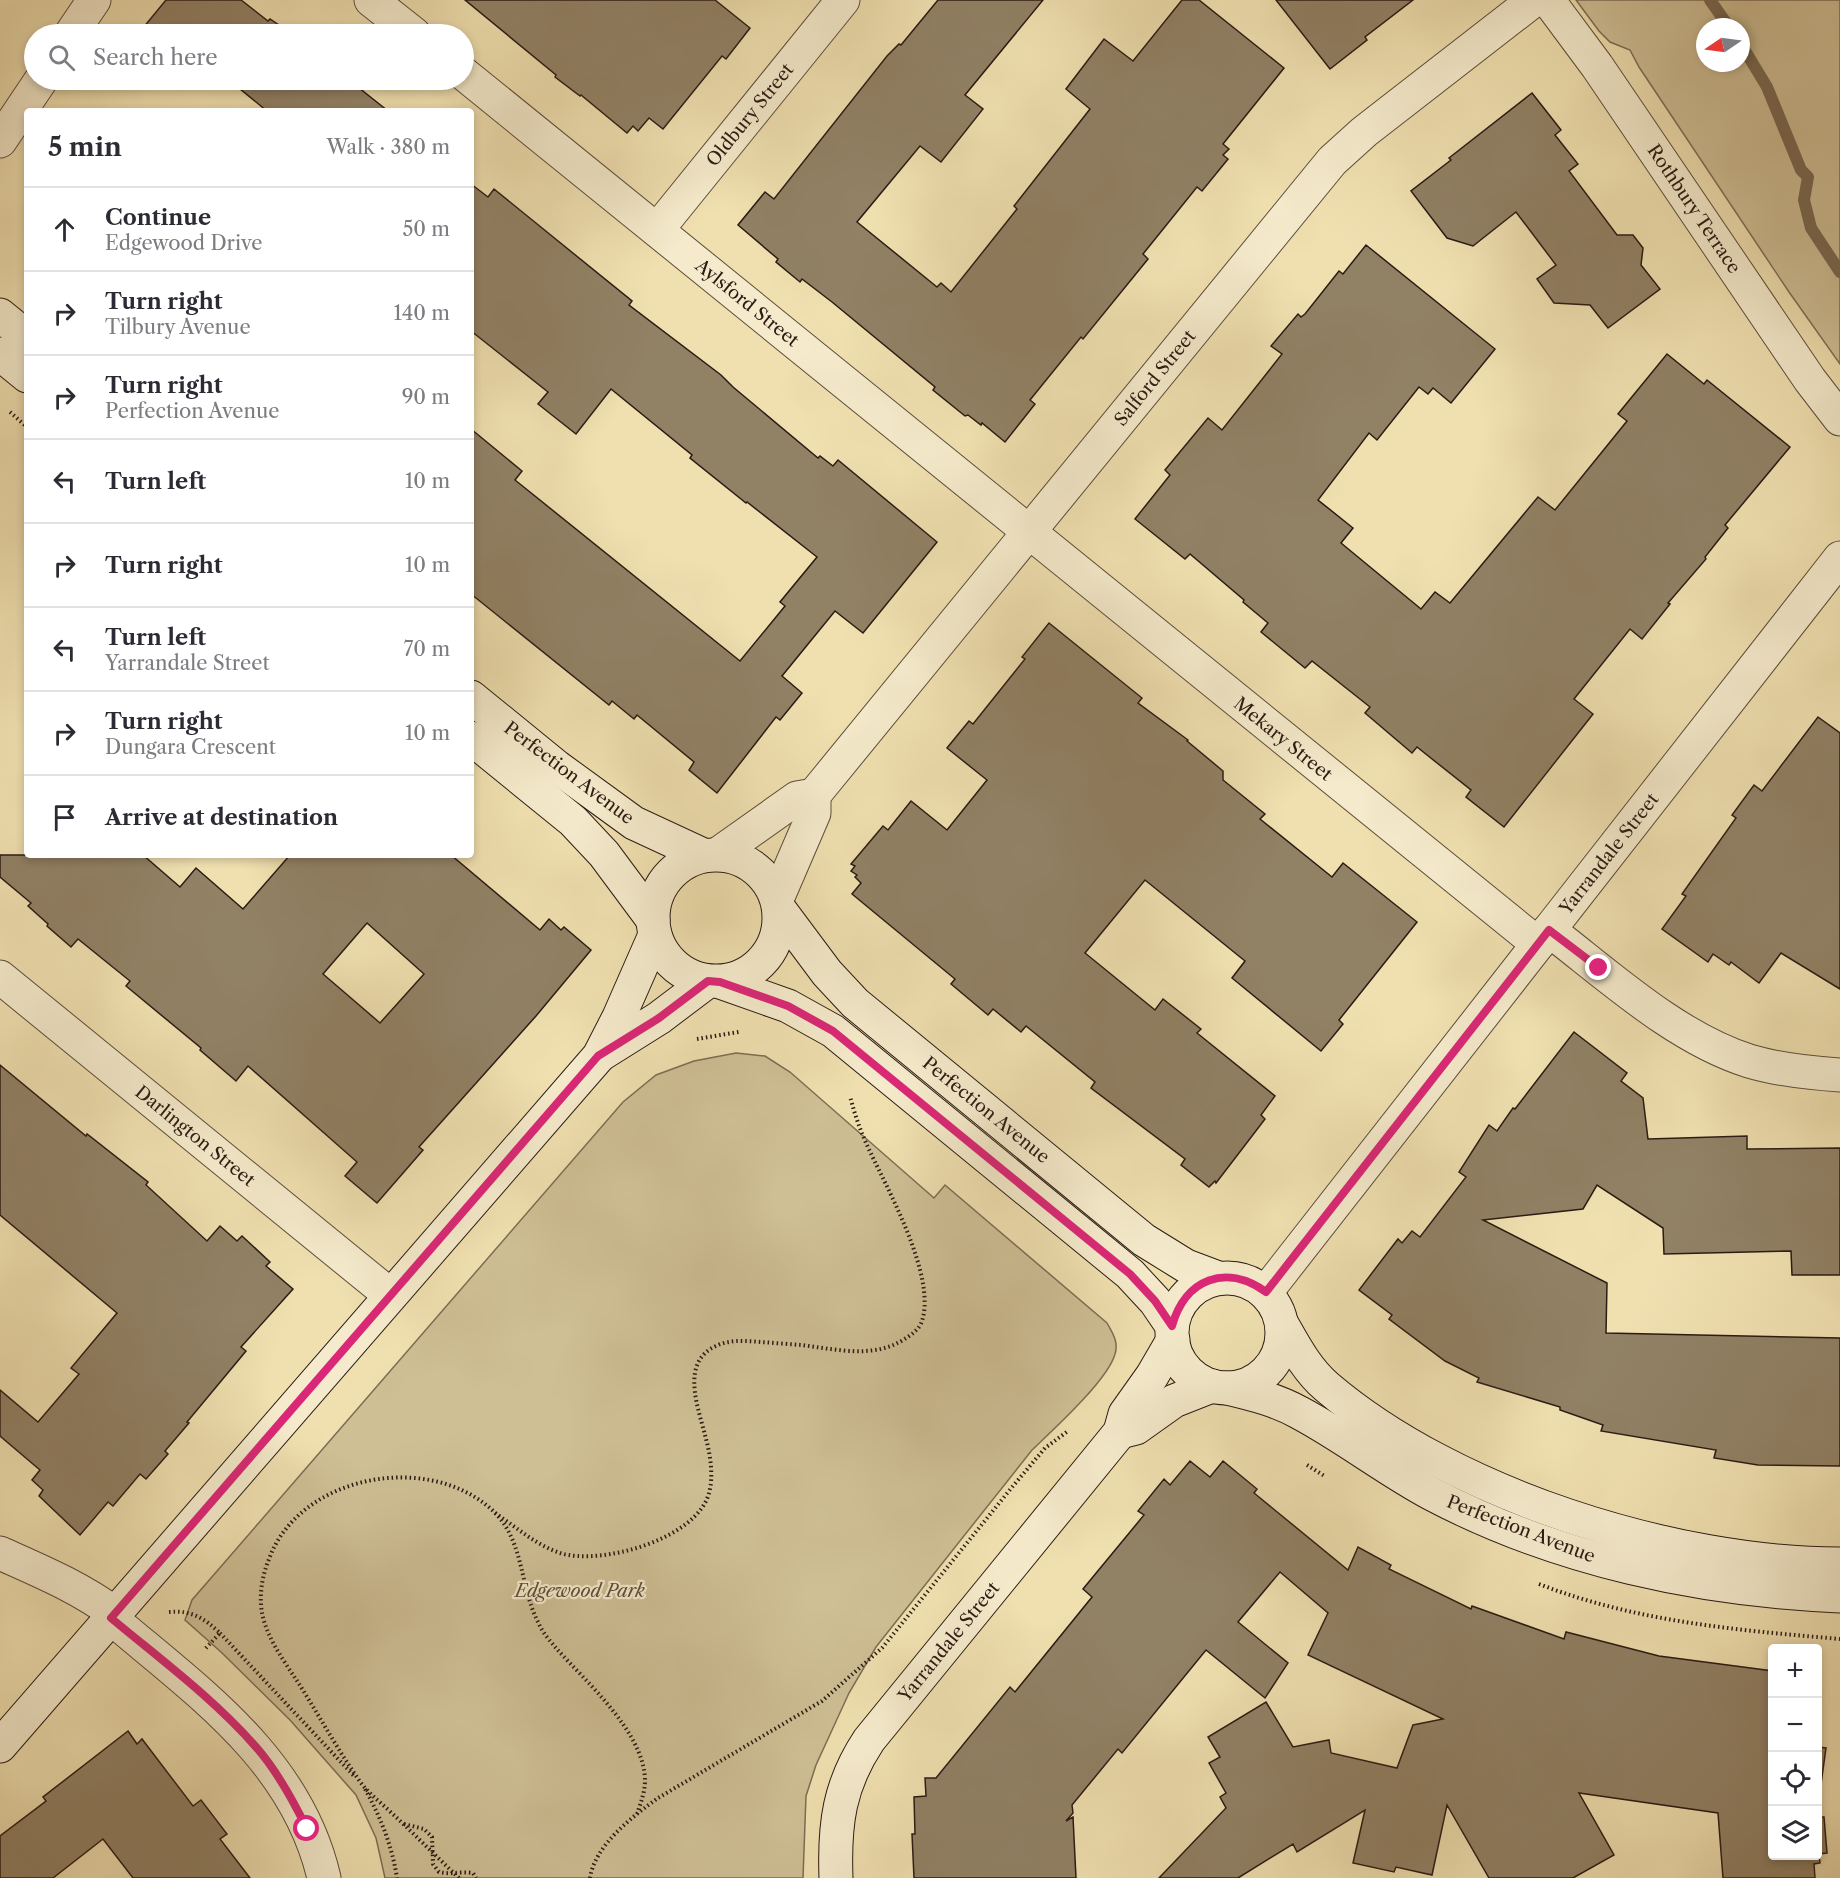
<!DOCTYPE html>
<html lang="en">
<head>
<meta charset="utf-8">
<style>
	body { margin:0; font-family:"Libre Caslon Text",serif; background:#f7f7f7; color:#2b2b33 }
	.controls { position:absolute; right:18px; bottom:18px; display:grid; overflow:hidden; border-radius:6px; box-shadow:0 3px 9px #0003 }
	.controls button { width:54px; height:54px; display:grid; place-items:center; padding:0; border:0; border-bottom:2px solid #e1e1e2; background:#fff; color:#2b2b33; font:30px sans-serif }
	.compass { position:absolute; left:1696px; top:18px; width:54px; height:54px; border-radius:50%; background:#fff; box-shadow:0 3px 9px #0003; rotate:257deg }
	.stop { position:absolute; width:18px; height:18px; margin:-14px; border:4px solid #db2777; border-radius:50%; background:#fff }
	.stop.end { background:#db2777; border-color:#fff; box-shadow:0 2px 6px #0008 }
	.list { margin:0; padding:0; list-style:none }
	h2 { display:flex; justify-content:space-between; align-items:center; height:78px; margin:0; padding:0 24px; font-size:26px }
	h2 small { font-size:20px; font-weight:400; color:#7c7c81 }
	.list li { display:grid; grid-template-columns:39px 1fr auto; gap:18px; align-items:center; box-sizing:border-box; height:84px; padding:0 24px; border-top:2px solid #e1e1e2 }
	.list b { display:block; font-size:22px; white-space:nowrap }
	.list p { margin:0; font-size:20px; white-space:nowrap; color:#7c7c81 }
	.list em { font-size:20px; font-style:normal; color:#7c7c81 }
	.icon { flex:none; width:33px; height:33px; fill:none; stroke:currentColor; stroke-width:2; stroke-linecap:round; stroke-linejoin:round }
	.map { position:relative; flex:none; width:1840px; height:1878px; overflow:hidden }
	.search { position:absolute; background:#fff; box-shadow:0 3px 9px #0003; left:24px; top:24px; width:450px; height:66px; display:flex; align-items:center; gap:15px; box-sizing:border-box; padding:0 21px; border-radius:33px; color:#7c7c81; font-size:22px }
	.panel { position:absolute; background:#fff; box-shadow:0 3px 9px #0003; left:24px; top:108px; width:450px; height:750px; border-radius:6px }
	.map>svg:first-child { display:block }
</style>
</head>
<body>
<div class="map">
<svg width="1840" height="1878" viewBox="0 0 1840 1878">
	<rect width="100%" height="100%" fill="#f0e0b0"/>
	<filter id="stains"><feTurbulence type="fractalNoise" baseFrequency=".00333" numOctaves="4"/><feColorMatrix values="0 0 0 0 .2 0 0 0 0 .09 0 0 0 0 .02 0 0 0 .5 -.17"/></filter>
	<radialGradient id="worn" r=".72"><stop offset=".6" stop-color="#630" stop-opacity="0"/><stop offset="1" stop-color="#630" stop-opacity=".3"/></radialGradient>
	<g fill="#cfbf95" stroke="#7d6d54" stroke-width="1.5" fill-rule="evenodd">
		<path d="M1576,0H1840V364L1789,292L1639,67L1630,50L1610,42L1599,31ZM1705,27H1741V63H1705Z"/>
		<path d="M736,1053L765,1056L790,1072L934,1198L945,1185L1107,1323C1112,1332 1119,1342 1115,1354C1108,1380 1053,1430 1032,1450L876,1647L849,1693L816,1765L806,1796L803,1878H385L376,1838L356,1795L290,1720L221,1652L185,1620L192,1600L623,1102L656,1075L694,1061Z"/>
	</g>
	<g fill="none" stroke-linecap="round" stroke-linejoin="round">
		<g stroke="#796952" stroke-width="12">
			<path d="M1710,0L1729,27"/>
			<path d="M1741,44L1767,87L1801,170L1808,177L1804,200L1811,228L1840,272"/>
		</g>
	</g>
	<g fill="#918165" stroke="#2b1b14" stroke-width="1.5" fill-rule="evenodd">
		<path d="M166,0H241L268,21L270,19L292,34H138Z"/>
		<path d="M465,0H715L750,28L726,59L722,56L663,129L649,118L638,131L633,126L627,133L581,95L580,96L555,77L556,75Z"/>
		<path d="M938,0H1043L965,95L983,109L941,162L920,146L857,222L937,287L941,283L951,292L1017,209L1014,206L1090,109L1066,89L1104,39L1133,61L1182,0H1199L1284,68L1223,144L1229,149L1223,155L1228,159L1202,191L1197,187L1143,254L1148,259L1083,339L1081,337L1030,400L1035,404L1005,442L982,423L981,425L968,415L965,416L933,390L935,387L832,302L802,279L800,282L776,262L778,259L738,225L765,192L774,199L887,56L899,44L901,45Z"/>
		<path d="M1276,0H1413L1365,37L1367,40L1330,69Z"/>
		<path d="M229,80H349L388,111H267Z"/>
		<path d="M1532,93L1561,130L1555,135L1578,164L1569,171L1617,235H1633L1643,248L1641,265L1660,289L1608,328L1590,305L1554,303L1537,279L1556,265L1516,212L1473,246L1447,238L1411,191L1451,160L1449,158Z"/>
		<path d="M471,184L488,197L494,189L632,301L629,305L721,375L733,387L818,458L820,456L833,466L838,460L937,542L863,633L835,611L782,676L802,693L780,720L776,717L717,793L689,770L694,762L637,715L634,719L612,701L609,705L471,594V429L522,471L515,480L740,661L785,606L780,602L817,557L747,502L746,503L690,458L692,455L611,389L576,434L538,404L548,392L471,331Z"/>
		<path d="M1366,245L1495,349L1451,403L1433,388L1428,394L1419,387L1377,440L1369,433L1318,500L1353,528L1341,543L1421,609L1435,592L1450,603L1538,497L1555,510L1627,421L1618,414L1667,354L1704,384L1707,380L1790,447L1725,525L1728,528L1705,557L1706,559L1668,603L1670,604L1642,639L1630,629L1574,699L1593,714L1504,827L1466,797L1471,790L1417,747L1412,753L1365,713L1370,707L1312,661L1305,668L1261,632L1268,623L1243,602L1244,600L1190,554L1185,559L1135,519L1170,475L1165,470L1208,418L1222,430L1282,354L1271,346L1298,314L1301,317L1305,314L1339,271L1343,274Z"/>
		<path d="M1049,623L1142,698L1138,703L1188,740L1187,741L1223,771V780L1265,814L1260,819L1332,877L1343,863L1417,922L1339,1020L1343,1024L1321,1051L1232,978L1245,961L1145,880L1085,953L1155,1010L1163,999L1201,1029L1197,1033L1275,1096L1261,1115L1265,1119L1216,1183L1215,1181L1209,1187L1181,1165L1185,1159L1091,1088L1095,1082L1026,1026L1021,1032L993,1009L988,1015L951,984L955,979L852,894L861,883L855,877L857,875L851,871L855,866L851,864L883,826L888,830L911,801L947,830L987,780L947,748L969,721L973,724L1025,659L1022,657Z"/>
		<path d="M1818,717L1840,733V989L1781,953L1759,983L1731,962L1729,965L1713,954L1708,962L1662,929L1686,896L1682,894L1736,818L1732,815L1754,785L1762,791Z"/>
		<path d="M0,855H143L180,887L196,868L243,909L290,855H451L540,930L549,919L561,930L564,927L591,950L536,1016L419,1147L423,1150L377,1203L345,1176L357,1162L248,1066L236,1081L200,1050L201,1048L126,986L130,981L78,939L71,947L47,926L48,924L28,906L31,903L0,877ZM367,923L424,974L380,1023L323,974Z"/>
		<path d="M1574,1032L1627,1073L1621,1081L1643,1098L1648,1139L1747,1136V1149L1840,1148V1275H1792L1791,1251L1664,1254L1663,1228L1597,1185L1583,1209L1483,1220L1607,1283L1606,1333L1840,1338V1466L1758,1465L1714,1458L1716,1450L1601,1431L1603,1425L1560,1410V1407L1477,1382L1479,1378L1445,1361L1389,1319L1392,1315L1359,1290L1398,1239L1402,1243L1412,1231L1420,1237L1466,1177L1459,1172L1489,1125L1497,1131L1513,1108L1515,1109Z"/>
		<path d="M0,1065L86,1136L87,1134L148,1182L146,1185L207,1241L220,1226L237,1241L242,1236L270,1262L266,1266L293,1289L241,1347L246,1351L187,1422L189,1423L165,1451L168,1454L146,1479L140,1474L113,1506L108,1502L80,1535L39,1496L43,1490L32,1480L40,1470L0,1436V1390L38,1422L79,1374L71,1368L117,1313L0,1215Z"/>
		<path d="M1190,1461L1210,1477L1223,1461L1257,1489L1254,1493L1348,1570L1358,1547L1391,1565L1389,1569L1471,1609L1472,1606L1564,1639L1566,1632L1659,1656L1773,1671V1856H1818V1817H1824L1827,1853L1819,1854L1820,1863L1814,1864L1815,1878H1723L1718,1813L1579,1793L1614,1855L1573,1878H1489L1447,1805L1432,1875L1396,1867L1394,1872L1353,1863L1365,1810L1297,1852L1293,1844L1238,1878H1159L1226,1808L1220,1797L1226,1793L1209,1763L1220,1757L1208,1737L1266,1702L1293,1747L1329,1740L1331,1753L1397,1768L1413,1725L1443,1719L1308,1655L1328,1613L1280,1572L1238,1622L1288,1663L1265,1698L1206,1650L1122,1753L1118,1749L1072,1805L1073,1813L1066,1821L1073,1817L1076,1878H914L912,1834H915L914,1797L926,1796L925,1778H936L1010,1687L1015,1692L1092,1597L1083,1589L1144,1515L1138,1511L1164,1479L1170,1485Z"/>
		<path d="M128,1731L137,1744L142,1739L193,1806L201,1800L227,1834L220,1839L250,1878H133L103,1839L53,1878H0V1836L46,1801L43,1797Z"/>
		<path d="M1818,1747L1826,1748L1818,1806Z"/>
	</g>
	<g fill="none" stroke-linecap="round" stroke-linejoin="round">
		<g stroke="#5c4c3b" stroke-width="35">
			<g id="street">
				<path d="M371,0L414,34"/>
				<path d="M1548,0L1597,66L1810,380L1840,419"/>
				<path d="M71,34L94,0"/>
				<path d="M464,74L1538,944"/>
				<path d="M0,141L41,80"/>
				<path d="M657,230L843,0"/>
				<path d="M718,854L797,798L814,795"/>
				<path d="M777,899L814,813V795L1332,161L1364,132L1534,0"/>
				<path d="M1549,930C1609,976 1676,1038 1749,1061C1779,1070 1809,1073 1840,1075"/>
				<path d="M0,977L390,1295"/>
				<path d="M1266,1292L1840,558"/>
				<path d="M0,1553C40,1571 79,1587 114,1613"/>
				<path d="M111,1618C198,1692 297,1760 324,1878"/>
			</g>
		</g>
		<g stroke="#2b1b14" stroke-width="35">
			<g id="secondary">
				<path d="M0,315L27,337"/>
				<path d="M0,354L27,376"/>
				<path d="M471,697L557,767L634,823L703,855"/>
				<path d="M471,738L573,821L604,854L653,920"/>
				<circle cx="716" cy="918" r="63"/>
				<path d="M780,910L827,973L855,1003L1144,1240L1186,1266L1218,1278"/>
				<path d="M720,982L788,1006L833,1031L1130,1274L1155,1301L1172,1326"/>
				<path d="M600,1055L659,1018L708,981"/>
				<circle cx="1227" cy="1333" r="55"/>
				<path d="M1282,1324C1295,1347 1307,1370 1327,1387C1454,1495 1674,1564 1840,1564"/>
				<path d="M1227,1388C1252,1394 1277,1400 1300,1413C1345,1437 1387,1470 1432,1494C1557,1560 1700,1590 1840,1596"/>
				<path d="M1120,1432L1136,1428L1174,1401L1212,1386"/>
				<path d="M0,1746L599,1056L619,1017L655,935"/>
				<path d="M836,1878C834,1824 839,1785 869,1740L1120,1432L1125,1414L1152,1376L1173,1340"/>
			</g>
		</g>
		<g stroke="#2b1b14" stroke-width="4" stroke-dasharray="1.5 3" stroke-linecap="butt">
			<path d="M10,412L27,427"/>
			<path d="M697,1039L739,1032"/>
			<path d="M1307,1465L1326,1477"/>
			<path d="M495,1513C516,1527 536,1545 560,1553C601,1566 697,1539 709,1493C714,1475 710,1453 705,1435C698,1407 680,1362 716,1346C730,1339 746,1341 761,1342C774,1343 788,1344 801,1345C835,1349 872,1359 903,1340C911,1335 919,1330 922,1321C937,1275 885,1185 866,1143C859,1127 854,1112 850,1096"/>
			<path d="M1539,1584C1637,1622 1736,1630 1840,1639"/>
			<path d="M169,1612C191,1610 204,1618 220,1633L205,1649"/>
			<path d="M220,1633L355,1777"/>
			<path d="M365,1789C381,1818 392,1846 397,1878"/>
			<path d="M404,1824L424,1829L432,1837L433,1864L439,1872C451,1875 461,1871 473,1873L476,1878"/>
			<path d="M459,1878C438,1858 418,1838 397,1818C386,1807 371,1796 361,1783C339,1752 320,1717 299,1684C285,1662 267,1639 262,1613C259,1595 262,1576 269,1559C299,1476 426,1451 491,1509C525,1539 519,1587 539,1624C543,1633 550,1641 556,1648C586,1682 644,1732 645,1780C645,1792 641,1802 637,1814"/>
			<path d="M590,1878C595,1845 632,1817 658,1798L822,1701L882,1648L1013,1486L1045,1448L1068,1431"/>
		</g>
		<use href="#street" stroke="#f5ebcc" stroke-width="33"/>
		<use href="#secondary" stroke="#f5ebcc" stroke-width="33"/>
	</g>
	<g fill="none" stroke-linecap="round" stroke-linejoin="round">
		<path stroke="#db2777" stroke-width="8" d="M307,1829C293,1800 277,1771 256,1747C213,1698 160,1659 111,1618L598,1056L659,1018L708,981L720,982L788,1006L833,1031L1130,1274L1155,1301L1172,1326C1185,1279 1226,1263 1266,1292L1549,930L1599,968"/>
	</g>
	<g text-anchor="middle" stroke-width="4.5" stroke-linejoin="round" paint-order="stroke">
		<g font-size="18" fill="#2b1b14" stroke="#f5ebcc">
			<text transform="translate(750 115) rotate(-51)" y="6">Oldbury Street</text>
			<text transform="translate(1694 209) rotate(56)" y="6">Rothbury Terrace</text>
			<text transform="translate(747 303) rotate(39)" y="6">Aylsford Street</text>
			<text transform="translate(1155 378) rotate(-51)" y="6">Salford Street</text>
			<text transform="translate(1283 739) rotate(39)" y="6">Mekary Street</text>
			<text transform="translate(569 773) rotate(37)" y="6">Perfection Avenue</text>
			<text transform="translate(1609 854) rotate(-52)" y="6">Yarrandale Street</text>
			<text transform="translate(986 1110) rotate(39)" y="6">Perfection Avenue</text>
			<text transform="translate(195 1136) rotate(39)" y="6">Darlington Street</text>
			<text transform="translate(1521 1529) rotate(21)" y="6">Perfection Avenue</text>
			<text transform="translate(949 1642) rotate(-51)" y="6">Yarrandale Street</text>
		</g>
		<g font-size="18" font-style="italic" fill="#5c4c3b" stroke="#f5ebcc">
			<text x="580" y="1597">Edgewood Park</text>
		</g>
	</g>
	<rect width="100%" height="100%" filter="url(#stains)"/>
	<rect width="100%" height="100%" fill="url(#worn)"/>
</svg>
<div class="controls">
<button>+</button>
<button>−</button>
<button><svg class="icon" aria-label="locate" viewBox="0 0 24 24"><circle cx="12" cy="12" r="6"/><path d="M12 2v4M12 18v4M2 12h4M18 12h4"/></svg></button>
<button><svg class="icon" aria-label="layers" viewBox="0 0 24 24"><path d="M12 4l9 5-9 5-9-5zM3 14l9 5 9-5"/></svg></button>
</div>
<svg class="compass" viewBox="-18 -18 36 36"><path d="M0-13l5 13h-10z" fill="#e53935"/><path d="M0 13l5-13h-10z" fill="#7c7c81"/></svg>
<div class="stop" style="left:307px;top:1829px"></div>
<div class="stop end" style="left:1599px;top:968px"></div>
<div class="search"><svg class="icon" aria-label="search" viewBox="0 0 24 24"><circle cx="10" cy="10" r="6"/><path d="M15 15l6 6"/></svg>Search here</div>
<section class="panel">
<h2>5 min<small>Walk · 380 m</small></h2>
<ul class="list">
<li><svg class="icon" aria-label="ahead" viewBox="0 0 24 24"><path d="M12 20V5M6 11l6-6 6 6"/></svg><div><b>Continue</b><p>Edgewood Drive</p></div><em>50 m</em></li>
<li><svg class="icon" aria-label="right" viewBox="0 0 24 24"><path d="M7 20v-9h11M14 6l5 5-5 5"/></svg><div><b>Turn right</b><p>Tilbury Avenue</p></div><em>140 m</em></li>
<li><svg class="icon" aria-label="right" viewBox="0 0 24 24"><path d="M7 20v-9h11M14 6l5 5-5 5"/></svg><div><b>Turn right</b><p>Perfection Avenue</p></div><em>90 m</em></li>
<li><svg class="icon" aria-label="left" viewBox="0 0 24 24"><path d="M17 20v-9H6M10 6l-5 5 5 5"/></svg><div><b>Turn left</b></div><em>10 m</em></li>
<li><svg class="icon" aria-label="right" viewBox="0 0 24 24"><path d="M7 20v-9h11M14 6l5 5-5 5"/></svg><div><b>Turn right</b></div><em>10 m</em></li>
<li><svg class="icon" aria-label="left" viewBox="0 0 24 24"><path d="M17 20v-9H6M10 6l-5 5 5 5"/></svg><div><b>Turn left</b><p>Yarrandale Street</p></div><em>70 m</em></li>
<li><svg class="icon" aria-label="right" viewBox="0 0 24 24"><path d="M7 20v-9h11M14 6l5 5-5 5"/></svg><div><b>Turn right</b><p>Dungara Crescent</p></div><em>10 m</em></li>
<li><svg class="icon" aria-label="arrive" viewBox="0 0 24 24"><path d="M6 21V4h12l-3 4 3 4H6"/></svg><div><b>Arrive at destination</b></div></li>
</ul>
</section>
</div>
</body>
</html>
